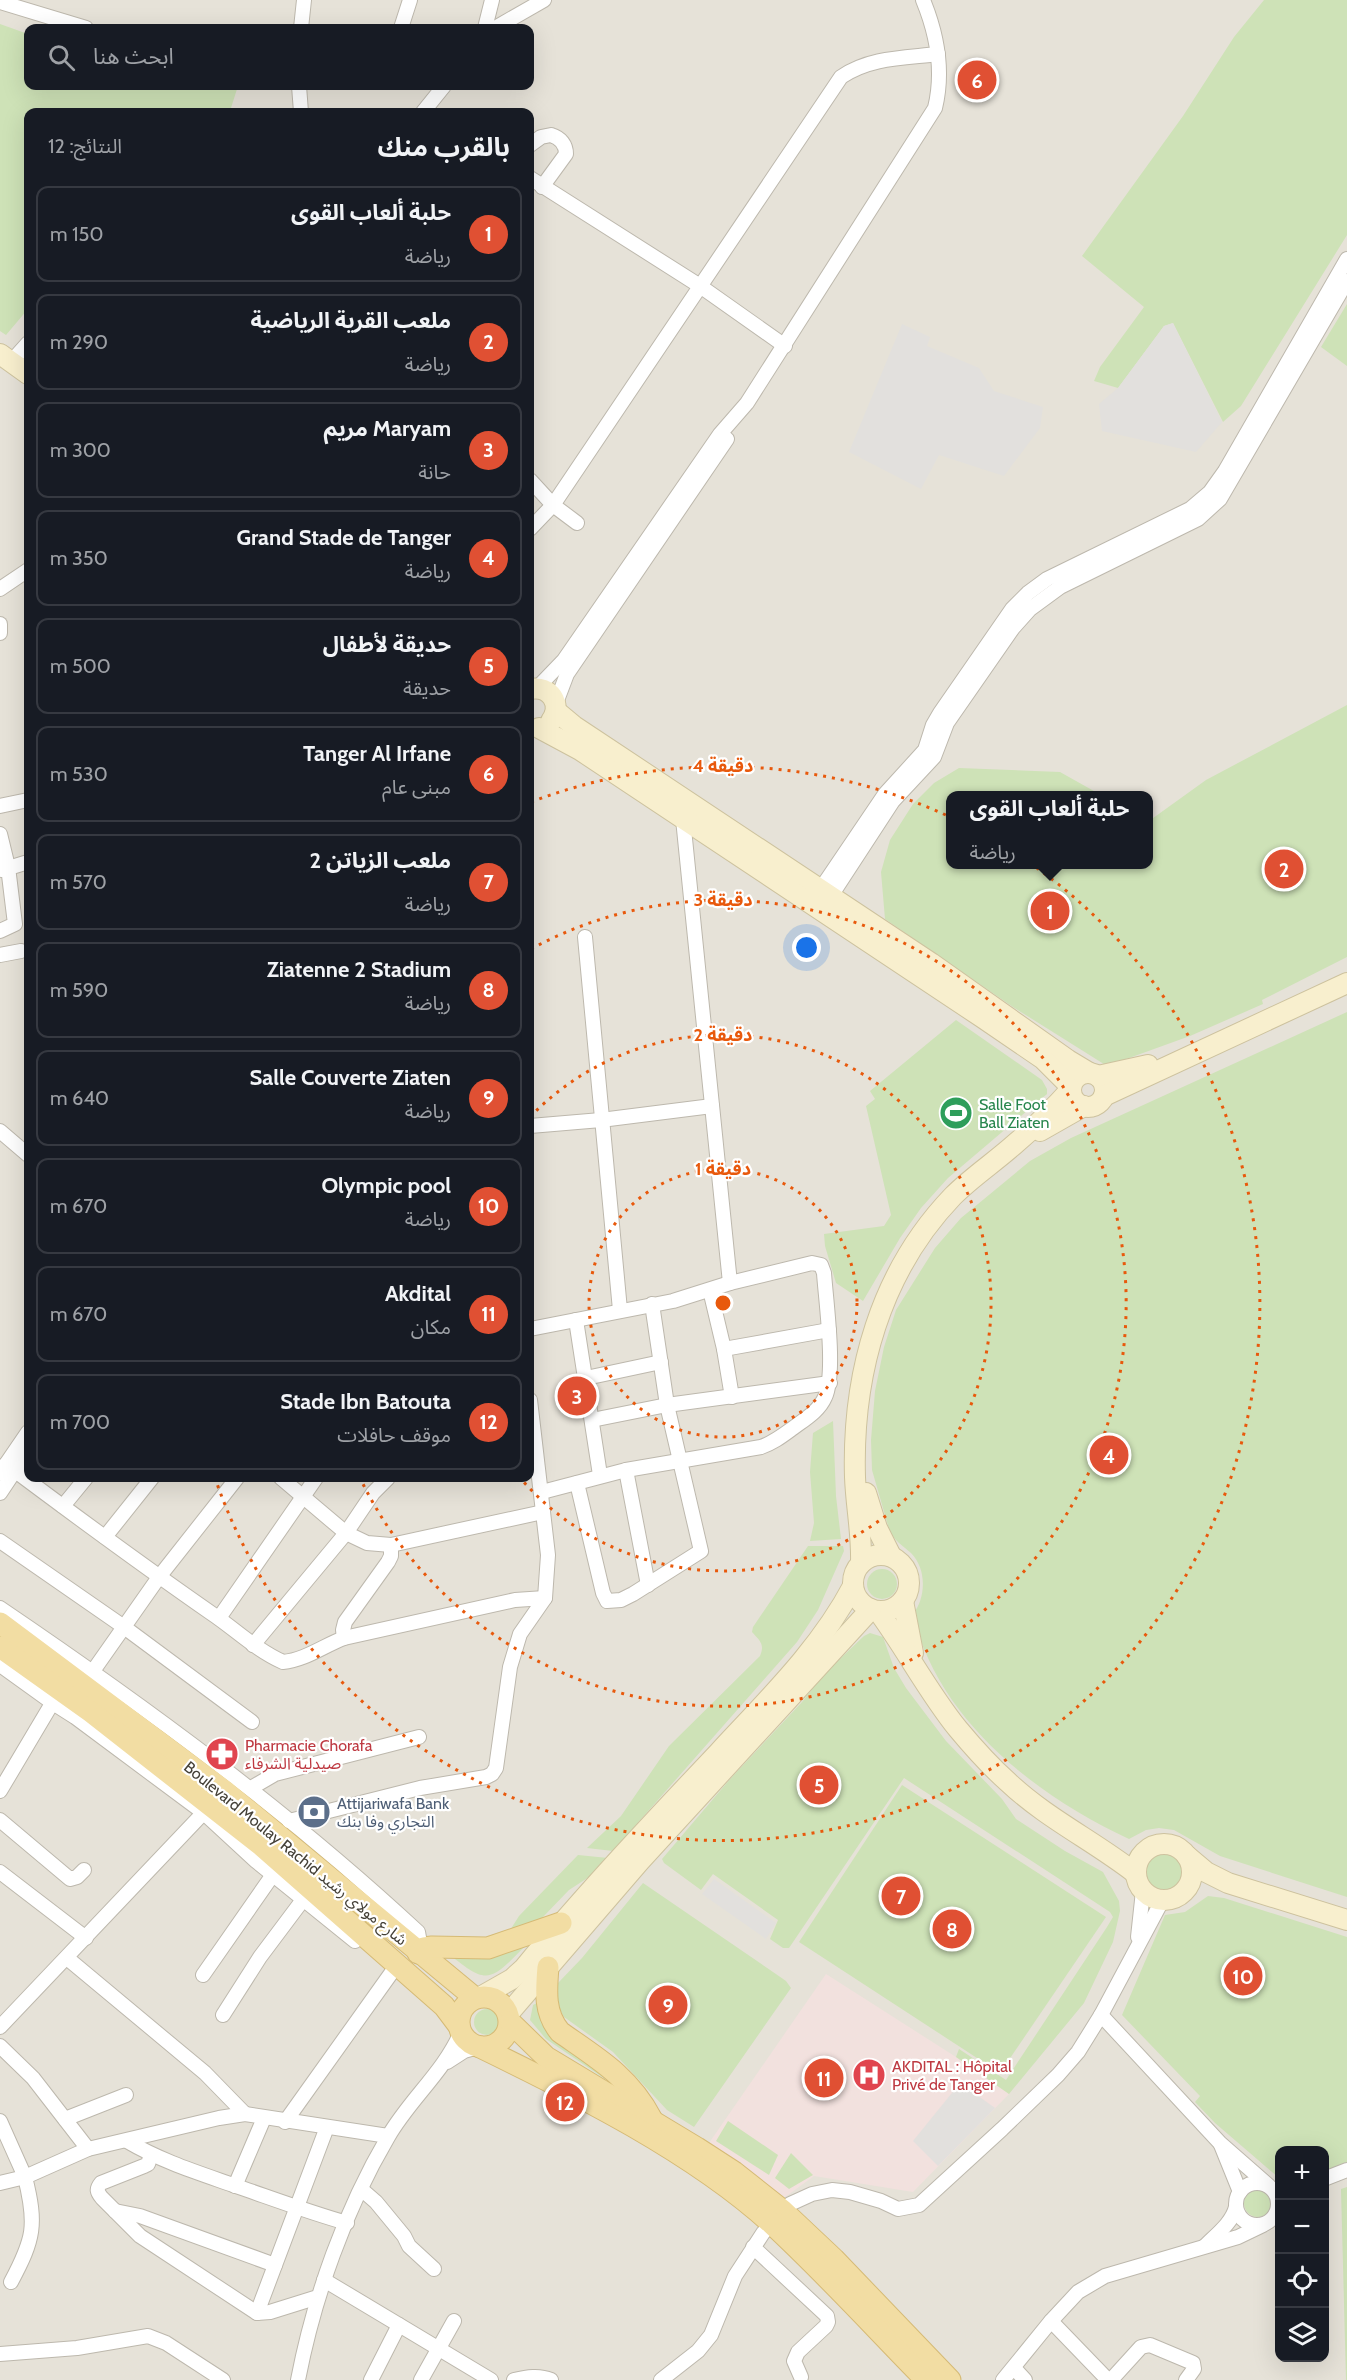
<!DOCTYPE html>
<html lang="ar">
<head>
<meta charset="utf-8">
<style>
	body { margin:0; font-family:Cabin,"Noto Sans Arabic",sans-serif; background:#242831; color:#f1f3f6; direction:rtl }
	.controls { position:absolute; right:18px; bottom:18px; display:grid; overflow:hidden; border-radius:12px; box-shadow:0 6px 24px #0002 }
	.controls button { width:54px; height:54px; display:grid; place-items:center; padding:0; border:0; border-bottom:2px solid #363941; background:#171b24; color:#f1f3f6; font:30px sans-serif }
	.you { position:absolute; left:807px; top:948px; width:21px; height:21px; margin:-15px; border:4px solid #fff; border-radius:50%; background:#1a73e8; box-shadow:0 0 0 9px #1a73e833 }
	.badge { display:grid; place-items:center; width:39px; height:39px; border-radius:50%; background:#e05033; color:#fff; font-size:20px; font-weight:700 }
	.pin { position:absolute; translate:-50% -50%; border:3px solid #fff; box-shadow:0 2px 6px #0006 }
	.popup { position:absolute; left:946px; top:791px; width:207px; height:78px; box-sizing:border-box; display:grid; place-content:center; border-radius:12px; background:#171b24; filter:drop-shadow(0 2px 4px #0005); font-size:20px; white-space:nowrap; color:#9ea1a6 }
	.popup b { font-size:22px; color:#f1f3f6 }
	.popup::after { content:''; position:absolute; left:50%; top:100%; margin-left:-12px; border:12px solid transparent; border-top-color:#171b24 }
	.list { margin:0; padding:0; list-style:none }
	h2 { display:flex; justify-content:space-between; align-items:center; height:78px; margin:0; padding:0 24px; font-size:26px }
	h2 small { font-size:20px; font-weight:400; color:#9ea1a6 }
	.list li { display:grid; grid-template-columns:39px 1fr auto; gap:18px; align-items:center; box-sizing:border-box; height:96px; margin:0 12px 12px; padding:0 12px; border:2px solid #363941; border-radius:12px }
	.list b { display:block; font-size:22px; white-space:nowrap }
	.list p { margin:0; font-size:20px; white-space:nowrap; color:#9ea1a6 }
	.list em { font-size:20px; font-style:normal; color:#9ea1a6 }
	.icon { flex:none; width:33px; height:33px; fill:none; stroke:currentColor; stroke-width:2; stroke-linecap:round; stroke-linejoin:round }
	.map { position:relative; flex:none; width:1347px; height:2380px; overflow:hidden; direction:ltr }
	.search { position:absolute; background:#171b24; box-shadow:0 6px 24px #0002; left:24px; top:24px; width:510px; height:66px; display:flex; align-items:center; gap:15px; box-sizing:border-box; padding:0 21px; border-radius:12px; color:#9ea1a6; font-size:22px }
	.panel { position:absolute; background:#171b24; box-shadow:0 6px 24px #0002; left:24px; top:108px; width:510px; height:1374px; border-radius:12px; direction:rtl }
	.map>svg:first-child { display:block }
</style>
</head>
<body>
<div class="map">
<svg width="1347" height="2380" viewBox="0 0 1347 2380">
	<rect width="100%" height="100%" fill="#f3f0e9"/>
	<path fill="#e6e2d8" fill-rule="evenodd" d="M0,0H1347V2380H0ZM28,28H530V86H28ZM28,112H530V1478H28ZM951,796H1149V864H951ZM1280,2150H1324V2358H1280Z"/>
	<path fill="#f2e1de" d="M826,1974L956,2057L1009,2094L913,2192L814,2176L781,2200L709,2143Z"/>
	<g fill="#cee2b7">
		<path d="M1264,0H1347V235L1241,406L1223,422L1173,323L1164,326L1118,388L1094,381L1100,367L1144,307L1082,256L1183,116L1234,37Z"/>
		<path d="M0,24L28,34V86H208L237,89L231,108L224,112H28V309L6,335L0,331Z"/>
		<path d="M1347,304V366L1321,347Z"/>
		<path d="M1347,705V957L1262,1000L1263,1004L1190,1036L1107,1066L1013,1007L885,919L881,872L890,840L913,804L934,783L959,768L1060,772L1101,795L951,796V864H1149V821L1206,780Z"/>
		<path d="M1347,1012V1897L1220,1856L1174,1830L1159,1828L1146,1830L1129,1839C1036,1796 937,1719 913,1614C926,1598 927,1569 911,1553C902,1545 894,1541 889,1529L872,1470L871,1440L875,1391L884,1347L896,1310L935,1248L961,1218L1030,1161L1071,1138Z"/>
		<path d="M956,1020L1042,1080L1047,1089V1094L948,1178L921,1208L900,1238L863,1301L836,1283L825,1246L824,1234L884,1226L891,1215L866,1106L875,1099L870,1091Z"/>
		<path d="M833,1421L836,1496L841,1539L810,1541L814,1523L810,1472L813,1433Z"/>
		<path d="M808,1546H843L844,1551L818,1610L797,1642L613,1851L587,1848L621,1816L669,1746L760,1656C765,1644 760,1641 752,1632L753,1627Z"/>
		<circle cx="882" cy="1584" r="15"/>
		<path d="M870,1633L883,1637L894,1668L906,1688L946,1741L1002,1799L1016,1819L1065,1851L1103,1872L1119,1901L1120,1911L1113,1942L1084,2003L1009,2094L956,2057L959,2049L1006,2080L1107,1927L1113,1917L1110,1912L904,1778L789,1948H783L770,1939L778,1920L713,1874L701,1890L664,1863L662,1859L731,1778L802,1702L824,1674L864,1636Z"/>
		<path d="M902,1785L1106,1917L1000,2073L799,1942Z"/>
		<circle cx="1164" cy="1872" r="21"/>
		<path d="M578,1855L608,1858L589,1877L569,1890L542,1918L507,1935L519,1916Z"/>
		<path d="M643,1883L773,1972L786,1981L791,1988L694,2127L667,2110L613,2052L564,2017L559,2008L556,1993L558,1983L582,1958Z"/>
		<path d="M1208,1896L1224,1898L1347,1937V2163L1325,2170L1324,2150H1280L1279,2178L1215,2123L1195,2102L1200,2096L1122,2015L1165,1915L1185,1912Z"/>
		<path d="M525,1946C488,1985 486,1984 445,1951Z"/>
		<path d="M537,2003L614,2085L546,2039L530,2020L533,2005Z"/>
		<circle cx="487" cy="2022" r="13"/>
		<path d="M728,2121L778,2155L769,2175L716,2141Z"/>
		<path d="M791,2153L813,2175L789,2189L775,2178Z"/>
		<path d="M1347,2187V2380H1346L1341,2189Z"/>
		<circle cx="1258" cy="2203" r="14"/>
	</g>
	<g fill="#e2e0dd">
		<path d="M1173,323L1222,422L1196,452L1102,431L1099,404L1118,388L1164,326Z"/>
		<path d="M902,324L930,337L927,346L979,368L994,391L1043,407L1040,428L1004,476L939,455L921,489L849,452Z"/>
		<path d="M714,1879L776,1923L766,1939L702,1894Z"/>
		<path d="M960,2083L995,2108L938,2166L913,2141Z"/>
	</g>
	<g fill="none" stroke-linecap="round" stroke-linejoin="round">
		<g stroke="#bdb8ad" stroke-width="16">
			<g id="street">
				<path d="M0,2L86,28"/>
				<path d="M301,28L304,0"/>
				<path d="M401,28L410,0"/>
				<path d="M485,28L492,0"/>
				<path d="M495,28L544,0"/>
				<path d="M299,86L301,112"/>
				<path d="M423,112L444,86"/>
				<path d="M530,145L541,137L551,135C561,138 566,145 566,154L542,187"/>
				<path d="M530,178L700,286L785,346"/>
				<path d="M11,362L28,343"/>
				<path d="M530,480L553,505L577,523"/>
				<path d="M530,529L553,505L841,77C870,57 905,58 938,54"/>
				<path d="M0,589L28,570"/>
				<path d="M0,624V633"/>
				<path d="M537,688L564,660L720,434L747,403L935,108C944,71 937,34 923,0"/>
				<path d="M556,703L567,674L727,439"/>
				<path d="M0,806L28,800"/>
				<path d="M683,819L730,1283"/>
				<path d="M0,834L8,867L15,924L0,931"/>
				<path d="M2,870L28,862"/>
				<path d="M820,890L885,794L925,750L933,725L940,713L1012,609L1028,593L1047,579L1190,509L1210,492L1225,471L1347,259"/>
				<path d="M831,896L893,801L934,757L947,723L1013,628L1030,609L1060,587L1198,519L1220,499L1347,281"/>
				<path d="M585,937L620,1310"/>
				<path d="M0,955L21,951"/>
				<path d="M530,1126L601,1120L712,1106"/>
				<path d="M0,1131L28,1155"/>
				<path d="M710,1290L724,1349L732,1397"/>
				<path d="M576,1320L600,1475"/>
				<path d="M530,1329L673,1301L730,1283L812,1263L821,1265L824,1273C826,1302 836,1373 825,1397C819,1411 805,1419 793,1428C782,1436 773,1443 761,1447L626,1470L542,1492"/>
				<path d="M724,1349L829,1330"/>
				<path d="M586,1378L661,1362"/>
				<path d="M592,1420L667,1405L830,1383"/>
				<path d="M6,1464C74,1515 142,1565 211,1613C235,1629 256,1650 283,1662C305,1660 323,1646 344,1638L515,1600L545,1598"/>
				<path d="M626,1470L648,1585"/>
				<path d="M0,1473L28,1432"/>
				<path d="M281,1478L346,1533L367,1543L391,1545L543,1512"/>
				<path d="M577,1483L603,1593L607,1601L621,1600L633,1594L701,1551L667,1405L652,1304"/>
				<path d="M0,1493L28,1451"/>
				<path d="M63,1506L86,1478"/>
				<path d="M105,1537L152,1478"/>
				<path d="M0,1541L124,1627L252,1722"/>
				<path d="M0,1608C146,1707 289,1812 418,1932L420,1943L415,1951"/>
				<path d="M219,1618L316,1478"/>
				<path d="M344,1638L343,1630L345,1622L388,1562L391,1556V1545"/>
				<path d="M253,1645L346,1533L373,1493L388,1478"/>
				<path d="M0,1665L53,1703L75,1717L204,1813L256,1861L355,1941"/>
				<path d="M93,1671L159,1577L237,1478"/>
				<path d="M251,1788L275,1774L419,1737"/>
				<path d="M0,1791L57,1695"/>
				<path d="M0,1820L70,1879L77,1877L84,1870"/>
				<path d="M289,1821L420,1788L486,1777L492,1774L496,1768L510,1667L520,1634L545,1598L548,1555L530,1400"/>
				<path d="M0,1872L86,1938"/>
				<path d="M1138,1937L1143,1891"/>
				<path d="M67,1958L205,2073L245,2114"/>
				<path d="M203,1975L279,1866"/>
				<path d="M223,2015L260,1957L308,1893"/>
				<path d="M1101,2015L1220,2143L1269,2186"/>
				<path d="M0,2027L209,1807"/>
				<path d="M0,2046L33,2078L88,2149"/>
				<path d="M447,2062L464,2051L478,2047"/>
				<path d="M65,2119L126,2095"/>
				<path d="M0,2121L25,2177L0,2183"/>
				<path d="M285,2122L397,1965"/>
				<path d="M127,2141C161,2161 196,2172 233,2185C271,2198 308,2212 347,2223"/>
				<path d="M1221,2145L1240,2192"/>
				<path d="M151,2155L148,2164L144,2166L101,2183C96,2189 97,2192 102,2198L140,2236L257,2313L270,2312L318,2297"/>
				<path d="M1324,2179L1347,2170"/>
				<circle cx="1257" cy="2204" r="21"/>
				<path d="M235,2186L264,2118"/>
				<path d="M361,2189L376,2202L404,2236L409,2246L434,2269"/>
				<path d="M115,2211L140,2216L275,2265"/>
				<path d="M1205,2246C1217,2234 1232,2223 1236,2207"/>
				<path d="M753,2247L827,2316L828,2322L826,2326L798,2352L794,2361L801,2377"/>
				<path d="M324,2280L491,2380"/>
				<path d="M11,2282C34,2239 37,2225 25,2177L88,2149L219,2118L245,2114L388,2136"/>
				<path d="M257,2313L327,2127"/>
				<path d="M1051,2321L1108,2380"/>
				<path d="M0,2354L77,2348L148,2336L166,2343L223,2380"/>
				<path d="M1014,2368L1025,2380"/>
				<path d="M298,2380C314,2297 345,2210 388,2137C409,2100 444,2072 461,2032"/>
				<path d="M371,2380L399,2325"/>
				<path d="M421,2380L454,2321"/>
				<path d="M514,2380C527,2377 539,2375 551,2380"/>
				<path d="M661,2380L698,2351L711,2335L735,2276L763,2233L790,2204L812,2194L832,2190L850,2192L881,2201L898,2209L919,2205L1002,2129L1058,2075L1078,2052L1101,2015L1162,1901"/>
				<path d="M1003,2380L1051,2321L1078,2292L1105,2276L1238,2237L1263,2225"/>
				<path d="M1111,2380L1141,2347L1150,2345L1193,2363L1194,2369L1186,2380"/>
			</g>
		</g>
		<g stroke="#cdc29e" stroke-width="22">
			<g id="secondary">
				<path d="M0,354L28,374"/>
				<path d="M530,689C550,685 563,704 551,721"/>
				<path d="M556,711L574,726L931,963L1068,1060L1088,1072"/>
				<path d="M539,728L580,750L983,1018L1043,1059L1071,1087"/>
				<circle cx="1088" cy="1090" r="17"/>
				<path d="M1098,1076L1148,1065"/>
				<path d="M1104,1096L1347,983"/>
				<path d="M1040,1131L1084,1106"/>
				<path d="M866,1493L877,1528L891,1556"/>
				<circle cx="881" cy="1583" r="28"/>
				<path d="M861,1563C862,1534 856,1506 855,1477C852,1374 880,1272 953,1196C973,1176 995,1162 1016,1143C1035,1127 1054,1108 1071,1089"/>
				<path d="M903,1601L913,1653"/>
				<path d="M878,1611C906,1649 928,1692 958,1729C973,1747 990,1766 1008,1782C1046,1818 1094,1841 1135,1873"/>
				<circle cx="1164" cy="1872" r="28"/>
				<path d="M1187,1856L1206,1872L1228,1883L1347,1920"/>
				<path d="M482,1996L512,1979L524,1968C586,1893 652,1823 719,1752C767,1700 820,1649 853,1586"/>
				<path d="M509,2013L640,1861L871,1609"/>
			</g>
		</g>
		<g stroke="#d5ba75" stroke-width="23">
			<g id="primary">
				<path d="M0,1623L226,1792L475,1998"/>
				<path d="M0,1647L91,1712L262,1846L444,2006L459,2026"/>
				<path d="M418,1953L424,1948L432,1947L488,1948L561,1923"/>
				<path d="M548,1967C546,1991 544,2013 560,2032C597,2058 629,2076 651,2118"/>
				<circle cx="484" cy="2022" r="25"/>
				<path d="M510,2022L546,2057L697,2148L734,2172L782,2210L834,2259L950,2380"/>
				<path d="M480,2047C577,2094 693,2152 772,2224C826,2274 875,2328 926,2380"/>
			</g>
		</g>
		<use href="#street" stroke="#fff" stroke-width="14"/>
		<use href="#secondary" stroke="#f8efce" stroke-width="20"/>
		<use href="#primary" stroke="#f2dda3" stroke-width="21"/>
	</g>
	<g fill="none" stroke="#e8590c" stroke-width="3" stroke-dasharray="3 6">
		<circle cx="723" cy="1303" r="134"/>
		<path d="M530 1117A268 268 0 1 1 521 1479"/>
		<path d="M531 949A403 403 0 1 1 361 1480"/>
		<path d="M531 802A537 537 0 1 1 215 1478"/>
	</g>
	<defs>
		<g id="stadium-disc" transform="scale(1.725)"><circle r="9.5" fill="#2e9e5b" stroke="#fff"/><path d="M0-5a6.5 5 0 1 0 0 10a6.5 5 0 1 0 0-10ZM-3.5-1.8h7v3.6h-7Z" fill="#fff"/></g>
		<g id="pharmacy-disc" transform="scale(1.725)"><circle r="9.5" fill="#e0444e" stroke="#fff"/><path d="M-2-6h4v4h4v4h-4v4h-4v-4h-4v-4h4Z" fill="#fff"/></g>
		<g id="bank-disc" transform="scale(1.725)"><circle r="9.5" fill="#5c6f8a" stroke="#fff"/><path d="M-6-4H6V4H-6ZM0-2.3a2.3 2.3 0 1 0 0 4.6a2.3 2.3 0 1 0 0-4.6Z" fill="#fff"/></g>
		<g id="hospital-disc" transform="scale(1.725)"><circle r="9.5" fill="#e0444e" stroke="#fff"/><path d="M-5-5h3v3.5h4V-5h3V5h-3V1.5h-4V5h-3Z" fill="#fff"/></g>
	</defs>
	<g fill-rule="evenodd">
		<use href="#stadium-disc" x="956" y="1113"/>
		<use href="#pharmacy-disc" x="222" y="1754"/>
		<use href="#bank-disc" x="314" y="1812"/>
		<use href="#hospital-disc" x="869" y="2075"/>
	</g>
	<g text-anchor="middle" stroke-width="4.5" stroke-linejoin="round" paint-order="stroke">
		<g font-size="16" fill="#27864d" stroke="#fff" text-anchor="start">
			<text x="979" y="1110">Salle Foot<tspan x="979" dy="18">Ball Ziaten</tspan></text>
		</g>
		<g font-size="16" fill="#be3a42" stroke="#fff" text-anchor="start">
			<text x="245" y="1751">Pharmacie Chorafa<tspan x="245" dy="18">صيدلية الشرفاء</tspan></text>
			<text x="892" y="2072">AKDITAL : Hôpital<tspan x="892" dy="18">Privé de Tanger</tspan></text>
		</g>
		<g font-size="16" fill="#4e5e75" stroke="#fff" text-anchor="start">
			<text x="337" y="1809">Attijariwafa Bank<tspan x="337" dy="18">التجاري وفا بنك</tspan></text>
		</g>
		<g font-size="16" fill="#454138" stroke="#fff">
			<text transform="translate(296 1853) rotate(39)" y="6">Boulevard Moulay Rachid شارع مولاي رشيد</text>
		</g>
	</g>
	<circle cx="723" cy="1303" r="9" fill="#e8590c" stroke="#fff" stroke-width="3"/>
	<g font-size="18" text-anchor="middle" font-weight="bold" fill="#e8590c" stroke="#fff" stroke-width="4.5" stroke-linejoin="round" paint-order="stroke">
		<text x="723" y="772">4 دقيقة</text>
		<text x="723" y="906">3 دقيقة</text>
		<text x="723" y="1041">2 دقيقة</text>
		<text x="723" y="1175">1 دقيقة</text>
	</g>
</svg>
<div class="controls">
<button>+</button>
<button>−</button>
<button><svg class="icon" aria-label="locate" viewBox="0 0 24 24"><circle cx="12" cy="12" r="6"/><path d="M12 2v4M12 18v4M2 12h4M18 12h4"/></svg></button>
<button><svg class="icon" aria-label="layers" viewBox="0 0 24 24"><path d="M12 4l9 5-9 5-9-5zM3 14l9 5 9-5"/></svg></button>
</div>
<div class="you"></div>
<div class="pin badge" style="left:1050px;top:911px">1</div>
<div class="popup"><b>حلبة ألعاب القوى</b>رياضة</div>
<div class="pin badge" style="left:1284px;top:869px">2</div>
<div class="pin badge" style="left:577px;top:1396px">3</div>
<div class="pin badge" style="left:1109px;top:1455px">4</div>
<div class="pin badge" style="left:819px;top:1785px">5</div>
<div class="pin badge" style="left:977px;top:80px">6</div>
<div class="pin badge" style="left:901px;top:1896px">7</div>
<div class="pin badge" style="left:952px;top:1929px">8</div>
<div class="pin badge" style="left:668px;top:2005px">9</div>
<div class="pin badge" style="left:1243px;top:1976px">10</div>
<div class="pin badge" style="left:824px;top:2078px">11</div>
<div class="pin badge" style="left:565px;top:2102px">12</div>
<div class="search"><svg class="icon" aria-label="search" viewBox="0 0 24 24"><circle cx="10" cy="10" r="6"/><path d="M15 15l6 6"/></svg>ابحث هنا</div>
<section class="panel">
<h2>بالقرب منك<small>النتائج: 12</small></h2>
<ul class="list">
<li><span class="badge">1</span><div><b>حلبة ألعاب القوى</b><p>رياضة</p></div><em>150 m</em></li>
<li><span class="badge">2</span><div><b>ملعب القرية الرياضية</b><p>رياضة</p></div><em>290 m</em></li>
<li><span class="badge">3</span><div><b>Maryam مريم</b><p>حانة</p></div><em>300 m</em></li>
<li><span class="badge">4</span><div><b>Grand Stade de Tanger</b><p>رياضة</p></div><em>350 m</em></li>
<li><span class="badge">5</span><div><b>حديقة لأطفال</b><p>حديقة</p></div><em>500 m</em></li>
<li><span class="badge">6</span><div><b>Tanger Al Irfane</b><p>مبنى عام</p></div><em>530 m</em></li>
<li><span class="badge">7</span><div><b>ملعب الزياتن 2</b><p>رياضة</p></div><em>570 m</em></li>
<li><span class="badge">8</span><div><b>Ziatenne 2 Stadium</b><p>رياضة</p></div><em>590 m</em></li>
<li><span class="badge">9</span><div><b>Salle Couverte Ziaten</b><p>رياضة</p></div><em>640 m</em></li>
<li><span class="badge">10</span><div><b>Olympic pool</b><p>رياضة</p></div><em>670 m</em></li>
<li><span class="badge">11</span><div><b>Akdital</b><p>مكان</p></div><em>670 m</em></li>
<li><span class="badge">12</span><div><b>Stade Ibn Batouta</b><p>موقف حافلات</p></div><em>700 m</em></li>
</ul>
</section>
</div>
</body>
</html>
